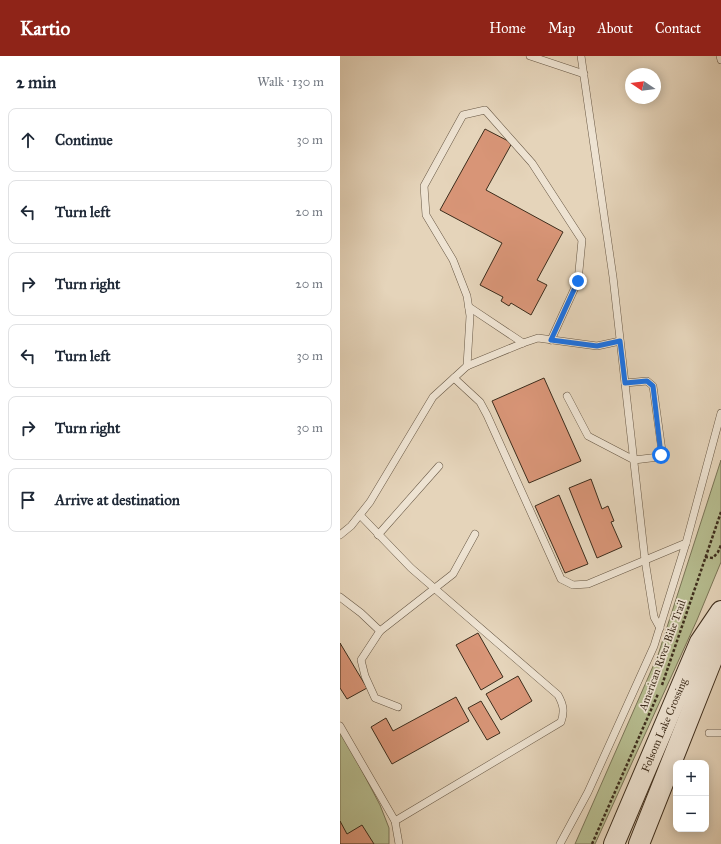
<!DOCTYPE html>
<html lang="en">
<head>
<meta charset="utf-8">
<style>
	body { margin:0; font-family:"IM FELL Great Primer",serif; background:#f2f2f3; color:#1f2937 }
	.controls { position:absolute; right:12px; bottom:12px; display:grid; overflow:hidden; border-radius:8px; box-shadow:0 2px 10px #0003 }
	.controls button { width:36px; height:36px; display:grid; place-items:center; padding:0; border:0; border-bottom:1px solid #e0e1e3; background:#fff; color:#1f2937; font:20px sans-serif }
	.compass { position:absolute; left:285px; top:12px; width:36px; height:36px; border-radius:50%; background:#fff; box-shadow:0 2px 10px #0003; rotate:283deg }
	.stop { position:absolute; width:12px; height:12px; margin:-9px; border:3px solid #1a73e8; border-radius:50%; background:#fff }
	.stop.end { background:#1a73e8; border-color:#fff; box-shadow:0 1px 4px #0008 }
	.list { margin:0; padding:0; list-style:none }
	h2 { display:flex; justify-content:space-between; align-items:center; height:52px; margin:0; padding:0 16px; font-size:17px }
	h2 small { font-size:13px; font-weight:400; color:#747a83 }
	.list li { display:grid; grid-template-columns:26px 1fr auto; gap:12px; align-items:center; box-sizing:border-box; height:64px; margin:0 8px 8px; padding:0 8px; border:1px solid #e0e1e3; border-radius:8px }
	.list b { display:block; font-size:15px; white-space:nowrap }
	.list em { font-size:13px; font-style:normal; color:#747a83 }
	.icon { flex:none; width:22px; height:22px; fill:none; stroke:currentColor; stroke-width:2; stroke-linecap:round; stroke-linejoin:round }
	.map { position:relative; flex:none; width:381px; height:788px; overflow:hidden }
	header { display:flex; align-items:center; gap:24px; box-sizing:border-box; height:56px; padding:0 20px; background:#8f2418; color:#fff }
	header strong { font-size:19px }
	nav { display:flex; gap:22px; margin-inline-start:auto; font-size:14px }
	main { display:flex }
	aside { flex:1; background:#fff }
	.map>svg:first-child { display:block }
</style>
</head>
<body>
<header>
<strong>Kartio</strong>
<nav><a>Home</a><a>Map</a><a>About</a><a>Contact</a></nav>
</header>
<main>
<aside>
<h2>2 min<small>Walk · 130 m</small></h2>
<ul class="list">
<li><svg class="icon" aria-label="ahead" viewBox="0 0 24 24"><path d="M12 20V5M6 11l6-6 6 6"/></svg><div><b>Continue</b></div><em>30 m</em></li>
<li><svg class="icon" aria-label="left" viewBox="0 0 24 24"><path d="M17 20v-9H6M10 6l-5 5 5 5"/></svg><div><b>Turn left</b></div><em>20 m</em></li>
<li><svg class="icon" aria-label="right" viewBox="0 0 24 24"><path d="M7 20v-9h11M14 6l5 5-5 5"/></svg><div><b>Turn right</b></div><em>20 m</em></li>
<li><svg class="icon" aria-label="left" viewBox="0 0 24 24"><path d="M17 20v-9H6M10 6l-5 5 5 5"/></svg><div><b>Turn left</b></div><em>30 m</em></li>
<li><svg class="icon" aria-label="right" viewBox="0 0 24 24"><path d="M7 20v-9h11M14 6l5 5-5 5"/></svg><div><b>Turn right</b></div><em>30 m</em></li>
<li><svg class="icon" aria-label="arrive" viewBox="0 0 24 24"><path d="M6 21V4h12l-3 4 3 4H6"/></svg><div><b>Arrive at destination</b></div></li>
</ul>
</aside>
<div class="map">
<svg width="381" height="788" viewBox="0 0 381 788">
	<rect width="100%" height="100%" fill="#e5d4ba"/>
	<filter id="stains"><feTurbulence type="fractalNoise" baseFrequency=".005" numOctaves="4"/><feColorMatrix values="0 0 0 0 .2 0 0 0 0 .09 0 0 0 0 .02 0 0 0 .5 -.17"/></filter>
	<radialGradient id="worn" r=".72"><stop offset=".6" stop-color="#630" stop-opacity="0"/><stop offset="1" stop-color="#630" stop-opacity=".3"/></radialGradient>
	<g fill="#b6bc8f" stroke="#7a7456">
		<path d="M381,404V506L357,564L255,788H235L318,599Z"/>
		<path d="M0,673L40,749L49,772V788H0Z"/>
	</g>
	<g fill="#d89577" stroke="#3d2d1c">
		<path d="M145,73L172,87L146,134L223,176L197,224L207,229L191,259L171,247L169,250L161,245L163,241L140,229L162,187L100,154Z"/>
		<path d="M204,322L241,405L189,427L152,345Z"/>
		<path d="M251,423L262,453L268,450L274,465L271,466L282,491L257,502L229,432Z"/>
		<path d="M219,439L248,508L225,517L195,450Z"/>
		<path d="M138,577L163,621L141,634L116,589Z"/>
		<path d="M0,587L27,632L7,643L0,632Z"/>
		<path d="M178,620L192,645L161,664L146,638Z"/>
		<path d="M116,641L129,665L52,708L31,671L46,662L53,675Z"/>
		<path d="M141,645L160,677L147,684L128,652Z"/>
		<path d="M0,765L7,778L22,769L34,788H0Z"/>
	</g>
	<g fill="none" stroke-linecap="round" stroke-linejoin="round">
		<g stroke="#675744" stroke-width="8">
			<g id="service">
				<path d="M190,0L244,18"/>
				<path d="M241,0L273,221L305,504L314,561L320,572"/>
				<path d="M380,0L381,4"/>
				<path d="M129,251L183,287"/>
				<path d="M127,310L130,260L127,240L113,204L86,159L84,130L123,59L145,54L192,107L242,184L238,225L211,284"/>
				<path d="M114,322L140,346L147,359L221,523L233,529L248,528L346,487"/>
				<path d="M227,340L248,380L294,404L319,401L322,395L313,330L307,325L285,327"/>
				<path d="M20,459L71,512L218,639C223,648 225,655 221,666L55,765"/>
				<path d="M0,479L11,470L30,446L93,341L127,310L183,287L198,282L257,290L280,285"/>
				<path d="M38,479L99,410"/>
				<path d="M0,541L21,557L40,575L113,518L135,478"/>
				<path d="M40,575L21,604L25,620L35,642L58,651"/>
				<path d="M0,670L55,765L59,788"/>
				<path d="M369,677H381"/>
				<path d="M220,788L248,736L314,590L346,487L381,357"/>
			</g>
		</g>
		<g stroke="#3d2d1c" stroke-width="22">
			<g id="secondary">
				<path d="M274,788L360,586L381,555"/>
				<path d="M299,788L381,581"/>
			</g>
		</g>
		<g stroke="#3d2d1c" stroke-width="2.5" stroke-dasharray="3 2" stroke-linecap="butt">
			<path d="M365,501L373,502L378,496L381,489"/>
			<path d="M322,629L381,456"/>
			<path d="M252,788L318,638"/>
		</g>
		<use href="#service" stroke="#eee3d2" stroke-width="7"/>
		<use href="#secondary" stroke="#eee3d2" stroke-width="20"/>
	</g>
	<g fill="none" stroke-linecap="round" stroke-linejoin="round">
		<path stroke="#1a73e8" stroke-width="5" d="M238,225L211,284L257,290L280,285L285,327L307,325L313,330L321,399"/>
	</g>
	<g text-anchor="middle" stroke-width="3.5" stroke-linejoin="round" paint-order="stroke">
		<g font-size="11" fill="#3d2d1c" stroke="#eee3d2">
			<text transform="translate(322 599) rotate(-70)" y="4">American River Bike Trail</text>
			<text transform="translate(324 669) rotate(-67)" y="4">Folsom Lake Crossing</text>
		</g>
	</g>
	<rect width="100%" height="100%" filter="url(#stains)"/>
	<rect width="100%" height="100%" fill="url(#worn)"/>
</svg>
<div class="controls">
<button>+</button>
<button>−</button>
</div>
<svg class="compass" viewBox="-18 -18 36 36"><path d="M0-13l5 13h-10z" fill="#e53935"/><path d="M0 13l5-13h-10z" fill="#747a83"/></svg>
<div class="stop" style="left:321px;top:399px"></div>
<div class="stop end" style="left:238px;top:225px"></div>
</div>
</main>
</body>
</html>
